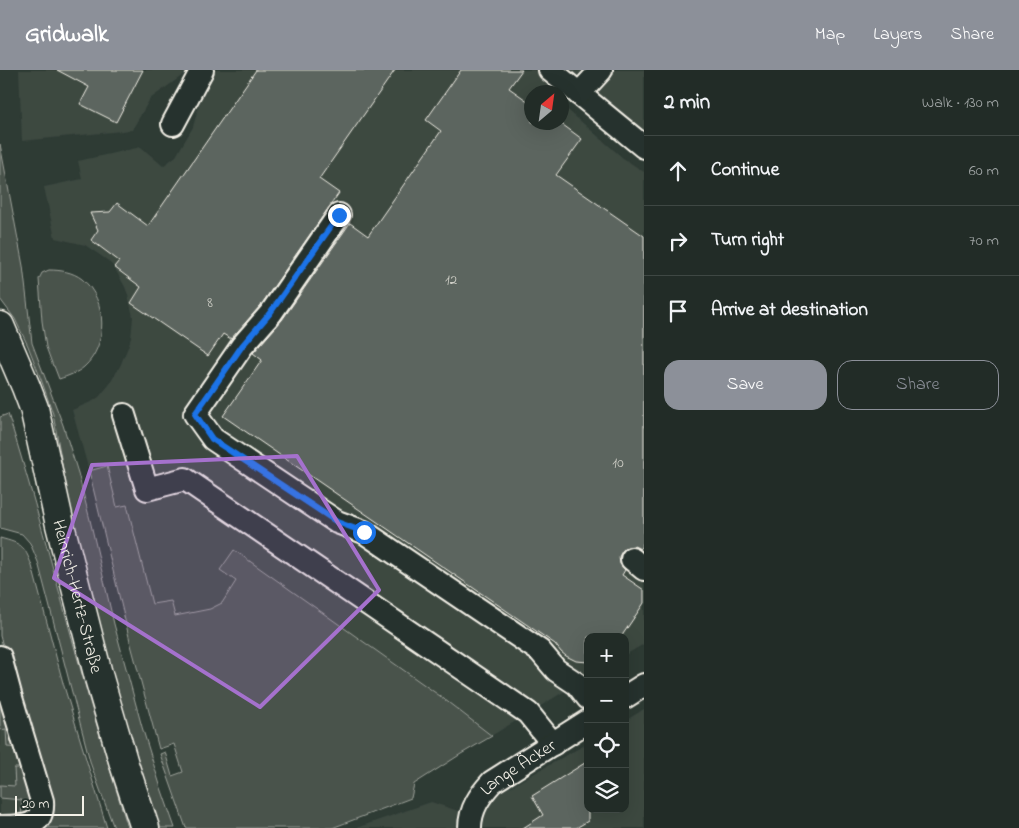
<!DOCTYPE html>
<html lang="en">
<head>
<meta charset="utf-8">
<style>
	body { margin:0; font-family:"Indie Flower",sans-serif; background:#2a342f; color:#f1f3f6 }
	.controls { position:absolute; right:15px; bottom:15px; display:grid; overflow:hidden; border-radius:10px; box-shadow:0 5px 20px #0002 }
	.controls button { width:45px; height:45px; display:grid; place-items:center; padding:0; border:0; border-bottom:1px solid #3f4844; background:#222c27; color:#f1f3f6; font:25px sans-serif }
	.compass { position:absolute; left:524px; top:15px; width:45px; height:45px; border-radius:50%; background:#222c27; box-shadow:0 5px 20px #0002; rotate:29deg }
	.scale { position:absolute; left:15px; bottom:12px; width:69px; box-sizing:border-box; padding-left:5px; border:2px solid #f4f1e8; border-top:0; font-size:14px; line-height:18px; white-space:nowrap; color:#f4f1e8; -webkit-text-stroke:4px #26332d; paint-order:stroke }
	.stop { position:absolute; width:15px; height:15px; margin:-11px; border:4px solid #1a73e8; border-radius:50%; background:#fff }
	.stop.end { background:#1a73e8; border-color:#fff; box-shadow:0 1px 5px #0008 }
	.list { margin:0; padding:0; list-style:none }
	h2 { display:flex; justify-content:space-between; align-items:center; height:65px; margin:0; padding:0 20px; font-size:21px }
	h2 small { font-size:16px; font-weight:400; color:#a2a7a7 }
	.list li { display:grid; grid-template-columns:32px 1fr auto; gap:15px; align-items:center; box-sizing:border-box; height:70px; padding:0 20px; border-top:1px solid #3f4844 }
	.list b { display:block; font-size:19px; white-space:nowrap }
	.list em { font-size:16px; font-style:normal; color:#a2a7a7 }
	.actions { display:flex; gap:10px; padding:15px 20px }
	.actions a { flex:1; padding:11px 0; border:1px solid #8c9099; border-radius:15px; text-align:center; font-size:18px; color:#8c9099 }
	.actions .main { background:#8c9099; color:#fff }
	.icon { flex:none; width:28px; height:28px; fill:none; stroke:currentColor; stroke-width:2; stroke-linecap:round; stroke-linejoin:round }
	.map { position:relative; flex:none; width:644px; height:758px; overflow:hidden }
	header { display:flex; align-items:center; gap:30px; box-sizing:border-box; height:70px; padding:0 25px; background:#8c9099; color:#fff }
	header strong { font-size:24px }
	nav { display:flex; gap:28px; margin-inline-start:auto; font-size:18px }
	main { display:flex }
	aside { flex:1; background:#222c27 }
	.map>svg:first-child { display:block }
</style>
</head>
<body>
<header>
<strong>Gridwalk</strong>
<nav><a>Map</a><a>Layers</a><a>Share</a></nav>
</header>
<main>
<div class="map">
<svg width="644" height="758" viewBox="0 0 644 758">
	<rect width="100%" height="100%" fill="#2e3b34"/>
	<filter id="ink" filterUnits="userSpaceOnUse"><feTurbulence type="fractalNoise" baseFrequency=".02" numOctaves="2"/><feDisplacementMap in="SourceGraphic" scale="10" xChannelSelector="R" yChannelSelector="G"/><feConvolveMatrix kernelMatrix="1 2 1 2 8 2 1 2 1" color-interpolation-filters="sRGB"/></filter>
	<g filter="url(#ink)">
		<g fill="#3c4841">
			<path d="M19,0H190L150,29L132,60L22,71Z"/>
			<path d="M213,0H555L547,22H532V52H562V35L623,88L644,102V574L625,585V567H588V607L414,713V718L310,757L186,758L168,707L183,702L174,674L159,679L130,571L89,401L72,340L93,331L99,327L109,315L120,296L128,277L131,268L133,247L128,225L125,217L114,197L107,190L85,175L55,168L44,117L82,109L78,91L141,77L163,96L176,86L193,57L204,15Z"/>
			<path d="M569,0H644V60L636,56L595,24Z"/>
			<path d="M0,566L50,731L0,758Z"/>
			<path d="M644,639V758H356L431,732L479,748L485,731L588,673V739H625V651Z"/>
		</g>
		<g fill="#48524c" stroke="#9ea29a">
			<path d="M0,74L23,196L32,273L63,355L78,403L90,450L114,554L142,657L160,715L175,758H157L131,682L72,448L53,344L42,312L28,276L15,249L0,229Z"/>
			<path d="M49,200C61,200 73,202 82,209C108,230 108,276 84,297C77,303 68,306 59,309L54,296H53L46,277L42,251L39,209L42,203Z"/>
			<path d="M8,344C33,423 54,503 76,583C92,641 110,700 128,758H114L91,695L38,492L30,473L22,464L0,458V347Z"/>
			<path d="M107,396L117,437L127,435L152,534L171,531L175,546L210,539L222,533L236,511L220,500L234,480L440,626L492,666L461,684L414,714L411,728L332,758H186L160,684L165,682L172,706L183,702L174,674L159,679L130,571L89,401Z"/>
			<path d="M0,468C22,474 24,475 32,496L63,613L107,758H43L37,688L0,566Z"/>
			<path d="M0,638H3L20,678L7,677L6,659L0,660Z"/>
			<path d="M14,698H21L39,735L21,748L22,730L0,728V715L15,716Z"/>
		</g>
		<g fill="#5c655e" stroke="#f4f1e8">
			<path d="M57,0H143L116,52L80,34L89,17Z"/>
			<path d="M256,0H395L319,109L339,123L261,235L231,269L223,264L208,286L131,233L141,217L114,197L119,191L91,170L98,160L90,143L110,142L117,133L148,156Z"/>
			<path d="M461,0H522L509,18L532,34V52H559L582,69L556,105L644,166V472L640,479L634,476L627,477L622,481L619,487L620,494L625,500L622,505L644,520V533L621,567H588V592L576,591L566,586L561,582L555,574L223,346L262,290L253,283L282,250L350,153L368,166L441,61L426,50Z"/>
			<path d="M588,691V751L576,758H523L543,745L532,726Z"/>
		</g>
		<g fill="none" stroke-linecap="round" stroke-linejoin="round">
			<g stroke="#f4f1e8" stroke-width="26">
				<g id="minor">
					<path d="M550,0L644,77"/>
					<path d="M579,24L601,0"/>
					<path d="M173,54L202,0"/>
					<path d="M339,145L271,243L242,276L195,344L213,369L337,452L364,462L540,581L556,600L577,614L588,628"/>
					<path d="M124,345L147,419L185,409L528,643L553,674"/>
					<path d="M632,489L644,499"/>
					<path d="M0,587L11,628L42,731C44,758 22,757 0,757"/>
					<path d="M625,627L644,615"/>
					<path id="s1" d="M470,758C470,739 480,725 492,712L588,651"/>
				</g>
			</g>
			<g stroke="#f4f1e8" stroke-width="31">
				<g id="major">
					<path id="s2" d="M0,256L26,317L34,338L60,455L99,608L124,694L145,758"/>
				</g>
			</g>
			<use href="#minor" stroke="#26332d" stroke-width="22"/>
			<use href="#major" stroke="#26332d" stroke-width="28"/>
		</g>
	</g>
	<g fill="none" stroke-linecap="round" stroke-linejoin="round" filter="url(#ink)">
		<path stroke="#1a73e8" stroke-width="6" d="M339,145L270,243L242,276L195,344L212,369L337,452L364,462"/>
	</g>
	<path fill="#a571cd" fill-opacity="0.2" stroke="#a571cd" stroke-width="4" stroke-linejoin="round" d="M297,386L379,520L260,637L54,508L92,395Z"/>
	<g text-anchor="middle" stroke-width="5" stroke-linejoin="round" paint-order="stroke">
		<g font-size="15" fill="#cecec6">
			<text x="451" y="214">12</text>
			<text x="210" y="237">8</text>
			<text x="618" y="397">10</text>
		</g>
		<g font-size="18" fill="#f4f1e8" stroke="#26332d">
			<text dy="6" stroke="none"><textPath href="#s2" startOffset="282">Heinrich-Hertz-Straße</textPath></text>
			<text dy="6" stroke="none"><textPath href="#s1" startOffset="82">Lange Äcker</textPath></text>
		</g>
	</g>
</svg>
<div class="controls">
<button>+</button>
<button>−</button>
<button><svg class="icon" aria-label="locate" viewBox="0 0 24 24"><circle cx="12" cy="12" r="6"/><path d="M12 2v4M12 18v4M2 12h4M18 12h4"/></svg></button>
<button><svg class="icon" aria-label="layers" viewBox="0 0 24 24"><path d="M12 4l9 5-9 5-9-5zM3 14l9 5 9-5"/></svg></button>
</div>
<svg class="compass" viewBox="-18 -18 36 36"><path d="M0-13l5 13h-10z" fill="#e53935"/><path d="M0 13l5-13h-10z" fill="#a2a7a7"/></svg>
<div class="scale">20 m</div>
<div class="stop" style="left:364px;top:462px"></div>
<div class="stop end" style="left:339px;top:145px"></div>
</div>
<aside>
<h2>2 min<small>Walk · 130 m</small></h2>
<ul class="list">
<li><svg class="icon" aria-label="ahead" viewBox="0 0 24 24"><path d="M12 20V5M6 11l6-6 6 6"/></svg><div><b>Continue</b></div><em>60 m</em></li>
<li><svg class="icon" aria-label="right" viewBox="0 0 24 24"><path d="M7 20v-9h11M14 6l5 5-5 5"/></svg><div><b>Turn right</b></div><em>70 m</em></li>
<li><svg class="icon" aria-label="arrive" viewBox="0 0 24 24"><path d="M6 21V4h12l-3 4 3 4H6"/></svg><div><b>Arrive at destination</b></div></li>
</ul>
<div class="actions"><a class="main">Save</a><a>Share</a></div>
</aside>
</main>
</body>
</html>
